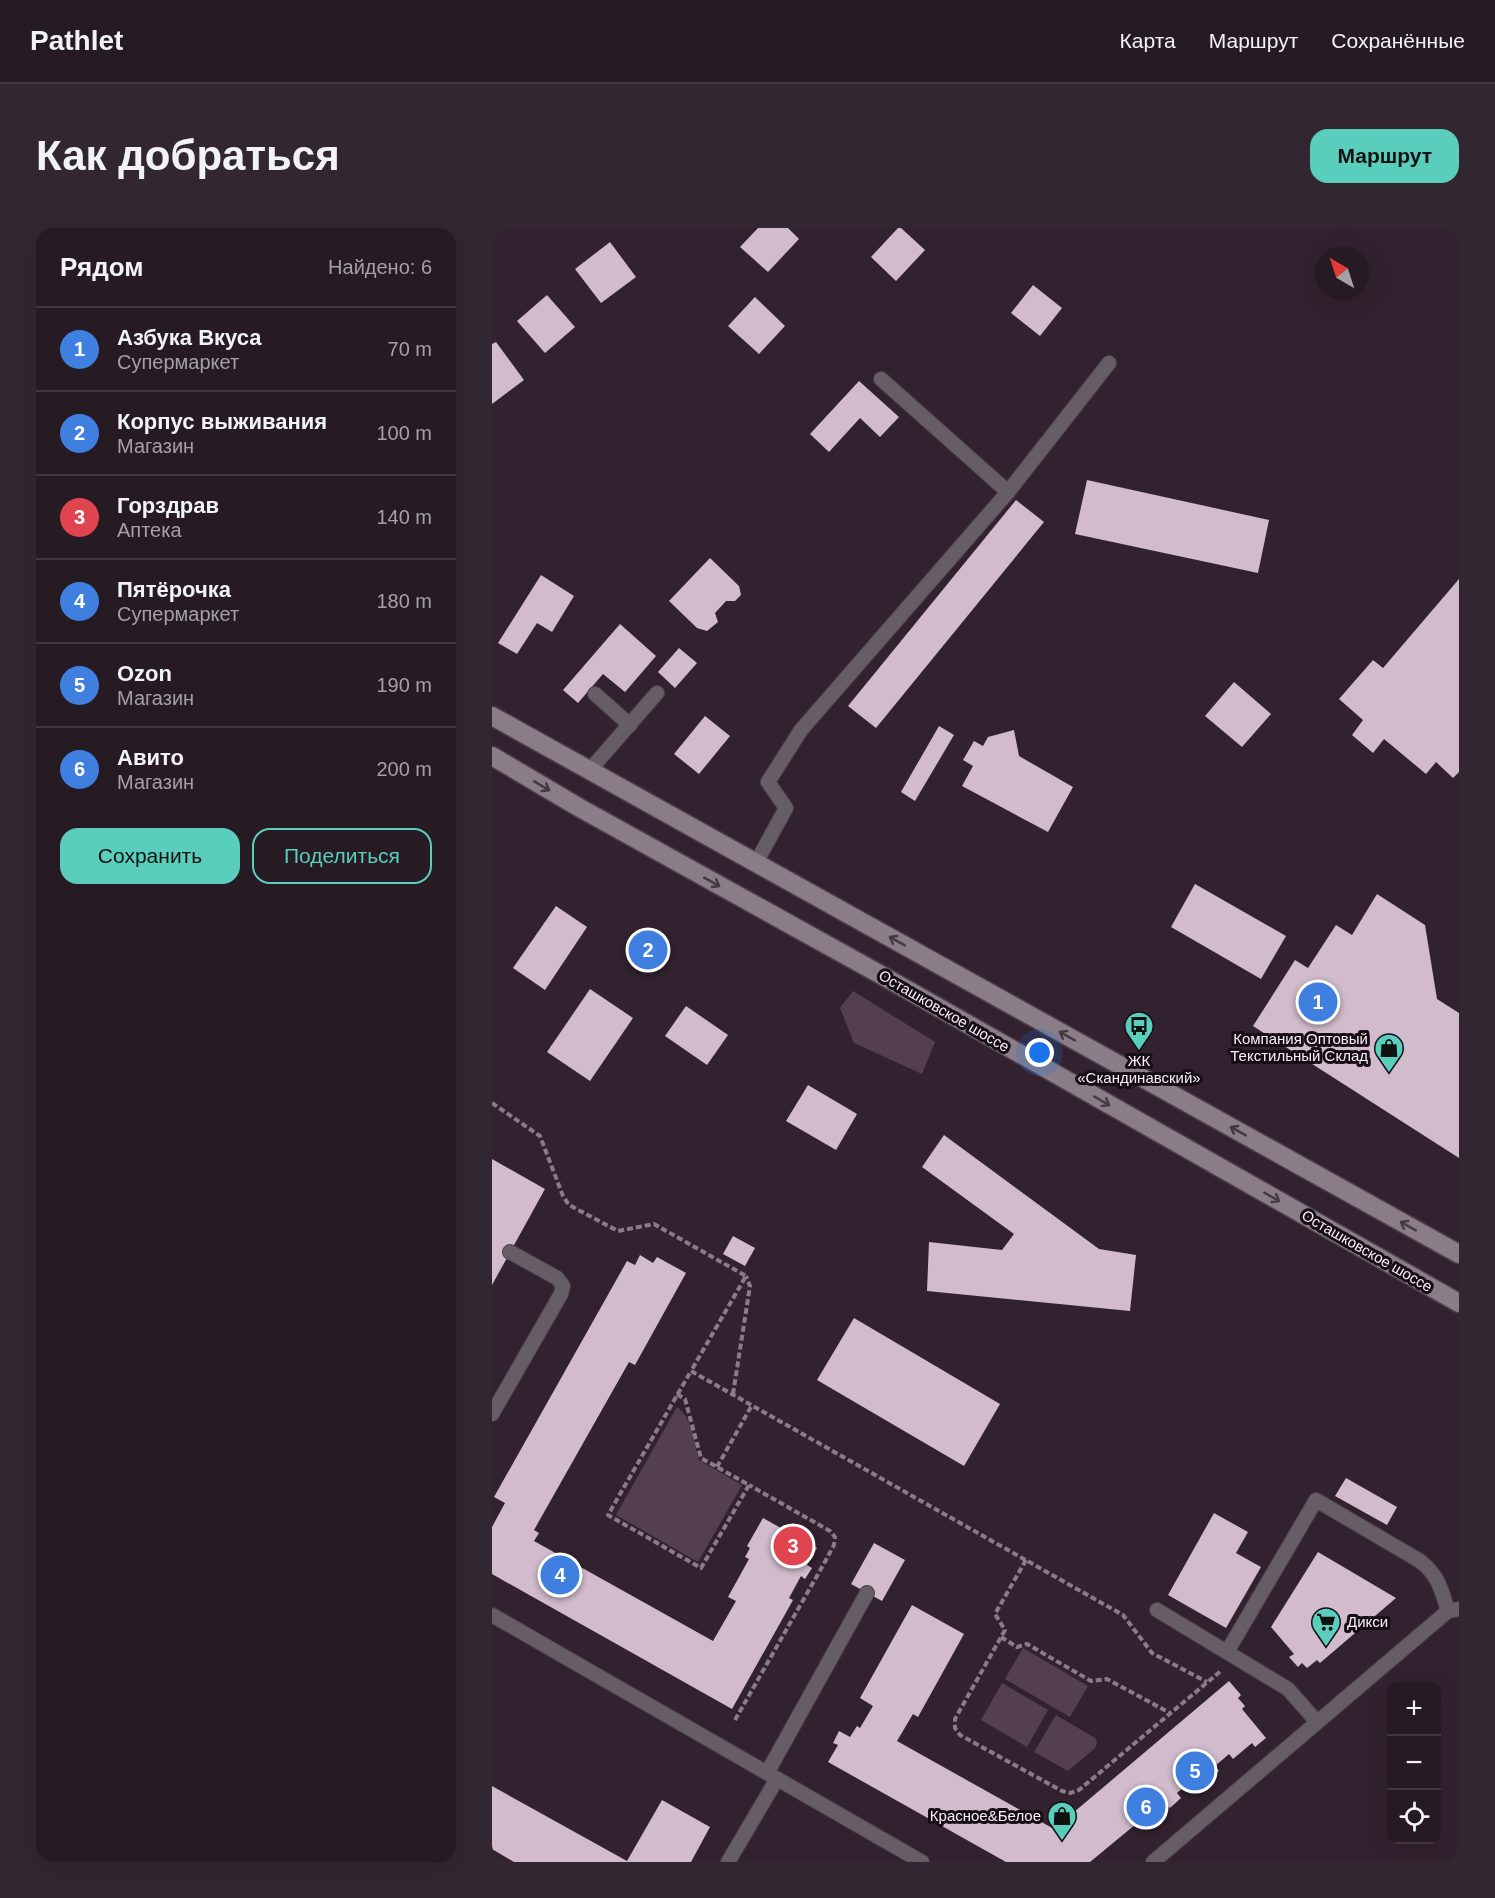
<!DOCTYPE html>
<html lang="ru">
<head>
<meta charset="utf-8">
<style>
	body { margin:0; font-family:Arial,sans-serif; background:#322730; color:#f1f3f6 }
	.controls { position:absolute; right:18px; bottom:18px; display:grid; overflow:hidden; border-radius:12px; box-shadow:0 6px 24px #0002 }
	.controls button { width:54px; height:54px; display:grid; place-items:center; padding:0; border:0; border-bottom:2px solid #423841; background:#261a23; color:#f1f3f6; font:30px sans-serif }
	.compass { position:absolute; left:823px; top:18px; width:54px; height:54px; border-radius:50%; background:#261a23; box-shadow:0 6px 24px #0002; rotate:321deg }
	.you { position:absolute; left:548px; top:825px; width:21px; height:21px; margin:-15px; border:4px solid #fff; border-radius:50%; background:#1a73e8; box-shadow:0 0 0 9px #1a73e833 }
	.badge { display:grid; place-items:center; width:39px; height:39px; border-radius:50%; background:#5acebd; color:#fff; font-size:20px; font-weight:700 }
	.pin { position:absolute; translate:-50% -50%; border:3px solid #fff; box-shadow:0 2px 6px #0006 }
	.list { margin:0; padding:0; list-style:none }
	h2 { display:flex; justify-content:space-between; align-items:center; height:78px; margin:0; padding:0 24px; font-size:26px }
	h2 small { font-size:20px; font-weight:400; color:#a4a1a6 }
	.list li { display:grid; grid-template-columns:39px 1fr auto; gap:18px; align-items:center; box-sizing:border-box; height:84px; padding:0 24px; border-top:2px solid #423841 }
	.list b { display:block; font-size:22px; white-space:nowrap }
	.list p { margin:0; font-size:20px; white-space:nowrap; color:#a4a1a6 }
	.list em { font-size:20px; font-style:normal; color:#a4a1a6 }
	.actions { display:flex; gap:12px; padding:18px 24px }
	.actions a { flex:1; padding:14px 0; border:2px solid #5acebd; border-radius:18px; text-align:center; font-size:21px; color:#5acebd }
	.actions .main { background:#5acebd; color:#111 }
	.icon { flex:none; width:33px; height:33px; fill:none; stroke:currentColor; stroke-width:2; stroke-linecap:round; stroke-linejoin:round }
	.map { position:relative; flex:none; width:967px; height:1634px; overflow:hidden; border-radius:18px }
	header { display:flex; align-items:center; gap:36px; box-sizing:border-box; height:84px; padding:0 30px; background:#261a23; border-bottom:2px solid #423841 }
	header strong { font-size:28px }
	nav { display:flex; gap:33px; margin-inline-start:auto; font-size:21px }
	.intro { display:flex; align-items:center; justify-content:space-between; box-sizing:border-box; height:144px; padding:0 36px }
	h1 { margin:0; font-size:42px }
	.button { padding:15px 27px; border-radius:18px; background:#5acebd; color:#111; font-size:21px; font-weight:700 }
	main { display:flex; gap:36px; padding:0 36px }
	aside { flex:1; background:#261a23; border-radius:18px; box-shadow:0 6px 24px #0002 }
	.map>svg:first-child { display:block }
</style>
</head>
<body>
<header>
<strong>Pathlet</strong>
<nav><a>Карта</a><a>Маршрут</a><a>Сохранённые</a></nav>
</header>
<div class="intro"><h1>Как добраться</h1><a class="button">Маршрут</a></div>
<main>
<aside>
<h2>Рядом<small>Найдено: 6</small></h2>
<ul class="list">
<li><span class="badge" style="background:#3f7fe0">1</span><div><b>Азбука Вкуса</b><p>Супермаркет</p></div><em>70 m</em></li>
<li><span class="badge" style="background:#3f7fe0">2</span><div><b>Корпус выживания</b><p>Магазин</p></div><em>100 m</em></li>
<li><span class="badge" style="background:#e0444e">3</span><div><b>Горздрав</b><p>Аптека</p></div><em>140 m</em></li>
<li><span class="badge" style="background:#3f7fe0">4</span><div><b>Пятёрочка</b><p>Супермаркет</p></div><em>180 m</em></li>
<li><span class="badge" style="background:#3f7fe0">5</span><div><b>Ozon</b><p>Магазин</p></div><em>190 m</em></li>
<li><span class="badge" style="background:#3f7fe0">6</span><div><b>Авито</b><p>Магазин</p></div><em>200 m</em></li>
</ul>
<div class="actions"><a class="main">Сохранить</a><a>Поделиться</a></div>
</aside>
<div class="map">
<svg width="967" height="1634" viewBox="0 0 967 1634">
	<rect width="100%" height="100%" fill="#32222f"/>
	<g fill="#543f51">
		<path d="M361,763L443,814L430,846L362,815L348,780Z"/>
		<path d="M185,1179C201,1191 202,1214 207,1232L250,1257L206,1334L124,1287Z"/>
		<path d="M531,1420L596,1458L578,1489L513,1451Z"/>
		<path d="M510,1455L556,1482L535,1519L489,1492Z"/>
		<path d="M564,1487L603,1510L605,1515L603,1520L576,1543L542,1524Z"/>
	</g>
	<g fill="#d1bbcc">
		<path d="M266,0H296L307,11L276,44L248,19Z"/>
		<path d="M406,0H409L433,22L404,53L379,29Z"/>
		<path d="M118,14L144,49L109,75L83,41Z"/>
		<path d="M541,57L570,80L548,108L519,85Z"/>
		<path d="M55,67L83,99L53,125L25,93Z"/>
		<path d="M263,69L293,98L267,126L236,98Z"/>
		<path d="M4,114L32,152L0,176V116Z"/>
		<path d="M367,153L407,189L388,209L368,190L337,224L318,206Z"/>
		<path d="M595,252L777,292L766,345L583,306Z"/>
		<path d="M524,272L552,294L384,500L356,478Z"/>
		<path d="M218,330L247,358L249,367L243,373H234L223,385L226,394L215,403L205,400L177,373Z"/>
		<path d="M49,347L82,368L60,404L45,395L25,426L6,415Z"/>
		<path d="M967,351V544L961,550L944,534L934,546L892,511L881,525L860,507L871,492L847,471L881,432L891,440Z"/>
		<path d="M128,396L164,428L133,464L111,446L86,475L71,462Z"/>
		<path d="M187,420L205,435L183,460L166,444Z"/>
		<path d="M742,454L779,486L750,519L713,488Z"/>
		<path d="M213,488L238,508L207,546L182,526Z"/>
		<path d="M447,498L462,507L423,573L409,564Z"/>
		<path d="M522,502L527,528L581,559L556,604L470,558L481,538L471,532L482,513L491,518L496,509Z"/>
		<path d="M703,656L794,708L769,751L679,699Z"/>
		<path d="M885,666L933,697L945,771L967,785V930L761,798L803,732L816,740L844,697L860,707Z"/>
		<path d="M64,678L95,699L53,762L21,740Z"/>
		<path d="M98,761L141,790L98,853L55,824Z"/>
		<path d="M194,778L236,807L215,837L173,808Z"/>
		<path d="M316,857L365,886L344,922L294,893Z"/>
		<path d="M452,907L607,1021L644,1027L638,1083L435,1063L437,1014L510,1022L522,1006L430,939Z"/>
		<path d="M0,931L53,961L0,1057Z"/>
		<path d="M241,1008L263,1020L253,1038L231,1026Z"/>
		<path d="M148,1027L161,1035L165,1029L194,1045L143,1137L137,1134L42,1302L47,1305L42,1313L221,1413L244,1373L236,1369L257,1331L253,1329L258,1320L255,1318L271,1290L325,1320L315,1337L320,1340L313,1351L309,1348L297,1370L301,1372L240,1481L0,1346V1299L13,1275L2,1269L135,1033L143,1037Z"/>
		<path d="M362,1090L508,1176L472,1238L325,1152Z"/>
		<path d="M854,1250L905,1279L895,1297L843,1268Z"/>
		<path d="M722,1285L756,1304L744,1325L769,1339L734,1400L676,1367Z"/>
		<path d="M382,1315L413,1332L390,1373L359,1356Z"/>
		<path d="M826,1324L904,1370L828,1435L825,1432L815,1440L810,1435L806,1439L797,1429L802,1426L779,1399Z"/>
		<path d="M420,1377L472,1406L426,1489L421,1486L405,1513L562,1601L737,1453L749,1467L746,1470L753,1478L750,1481L774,1510L763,1519L760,1515L741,1531L737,1526L723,1538L727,1543L717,1551L711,1543L685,1565L689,1570L678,1580L673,1575L646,1598L644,1596L598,1634H514L336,1534L346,1517L341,1515L347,1503L358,1509L365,1498L368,1500L381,1478L368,1470Z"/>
		<path d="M0,1558L135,1633L170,1572L218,1599L199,1634H22L0,1621Z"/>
	</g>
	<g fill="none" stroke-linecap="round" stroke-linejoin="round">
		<g stroke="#4e3f4b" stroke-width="16">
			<g id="lane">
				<path d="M389,151L516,264"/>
				<path d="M103,466L138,497"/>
				<path d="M97,543L165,465"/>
				<path d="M264,635L294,580L276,554L309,502L516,264L617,135"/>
				<path d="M0,1186L69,1066L71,1058L65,1050L18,1024"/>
				<path d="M665,1382L796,1461L825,1494"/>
				<path d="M0,1387L430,1634"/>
				<path d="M735,1424L824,1272L928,1333C947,1348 949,1361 956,1383"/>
				<path d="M275,1545L375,1365"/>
				<path d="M236,1634L285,1551"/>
				<path d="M661,1634L956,1383L967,1381"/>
			</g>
		</g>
		<g stroke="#4e3f4b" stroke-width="21">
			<g id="secondary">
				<path d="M0,488L967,1026"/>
				<path d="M0,528L88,580L391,748L967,1075"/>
			</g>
		</g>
		<g stroke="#8a7c87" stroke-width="4" stroke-dasharray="6 3" stroke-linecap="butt">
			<path d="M0,875L48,908L71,968L77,977L126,1003L162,996L254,1048L199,1143L631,1387L660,1425L715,1454"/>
			<path d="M185,1166L193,1171L209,1230L257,1257L209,1340L116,1287L199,1143"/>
			<path d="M241,1166L258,1058L254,1048"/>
			<path d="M225,1239L260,1177"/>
			<path d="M534,1332L503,1386L513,1402L463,1491V1500L468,1507L570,1563L578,1565L587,1562L730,1442"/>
			<path d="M509,1409L525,1419L535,1416L599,1453L615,1451L678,1485"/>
			<path d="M243,1492L334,1332L342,1317L343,1309L338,1303L257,1257"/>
		</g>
		<use href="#lane" stroke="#675e65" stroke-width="14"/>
		<use href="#secondary" stroke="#8a7d88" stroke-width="18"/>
	</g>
	<defs><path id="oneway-shaft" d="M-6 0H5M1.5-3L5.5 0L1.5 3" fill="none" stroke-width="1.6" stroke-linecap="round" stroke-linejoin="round" transform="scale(1.5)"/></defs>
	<g stroke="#443a42">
		<use href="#oneway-shaft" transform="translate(50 558) rotate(31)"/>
		<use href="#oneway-shaft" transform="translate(220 654) rotate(29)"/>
		<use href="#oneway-shaft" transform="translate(405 713) rotate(-151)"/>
		<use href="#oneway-shaft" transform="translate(575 808) rotate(-151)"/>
		<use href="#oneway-shaft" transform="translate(610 873) rotate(30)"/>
		<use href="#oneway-shaft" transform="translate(746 903) rotate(-151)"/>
		<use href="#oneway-shaft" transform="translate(780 969) rotate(30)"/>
		<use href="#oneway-shaft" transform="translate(916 998) rotate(-151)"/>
	</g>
	<defs>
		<g id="bus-pin" transform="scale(1.5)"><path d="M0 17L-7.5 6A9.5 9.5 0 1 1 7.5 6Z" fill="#5acebd" stroke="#150e14"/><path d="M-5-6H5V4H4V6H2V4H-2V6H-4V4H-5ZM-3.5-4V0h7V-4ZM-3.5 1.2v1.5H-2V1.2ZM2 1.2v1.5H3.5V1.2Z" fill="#111"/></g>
		<g id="shop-pin" transform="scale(1.5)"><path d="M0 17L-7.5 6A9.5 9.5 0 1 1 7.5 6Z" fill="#5acebd" stroke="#150e14"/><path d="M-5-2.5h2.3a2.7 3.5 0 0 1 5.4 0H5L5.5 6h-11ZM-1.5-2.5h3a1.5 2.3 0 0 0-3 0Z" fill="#111"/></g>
		<g id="supermarket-pin" transform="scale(1.5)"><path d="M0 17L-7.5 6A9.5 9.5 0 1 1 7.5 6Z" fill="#5acebd" stroke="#150e14"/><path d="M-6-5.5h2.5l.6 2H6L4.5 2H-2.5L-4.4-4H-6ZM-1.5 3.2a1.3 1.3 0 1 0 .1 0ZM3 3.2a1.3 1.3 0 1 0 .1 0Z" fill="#111"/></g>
	</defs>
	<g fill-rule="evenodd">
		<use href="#bus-pin" x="647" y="798"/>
		<use href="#shop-pin" x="897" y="820"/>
		<use href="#supermarket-pin" x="834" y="1394"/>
		<use href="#shop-pin" x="570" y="1588"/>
	</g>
	<g text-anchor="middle" stroke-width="6" stroke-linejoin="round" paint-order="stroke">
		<g font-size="15" fill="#faeef7" stroke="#150e14">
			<text transform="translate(452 783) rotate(30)" y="5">Осташковское шоссе</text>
			<text transform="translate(875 1023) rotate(30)" y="5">Осташковское шоссе</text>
		</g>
		<g font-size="15" fill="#faeef7" stroke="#150e14" text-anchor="end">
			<text x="876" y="816">Компания Оптовый<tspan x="876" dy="17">Текстильный Склад</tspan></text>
			<text x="647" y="838" text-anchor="middle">ЖК<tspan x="647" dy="17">«Скандинавский»</tspan></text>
			<text x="855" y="1399" text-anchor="start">Дикси</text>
			<text x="549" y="1593">Красное&amp;Белое</text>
		</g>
	</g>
</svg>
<div class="controls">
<button>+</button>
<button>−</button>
<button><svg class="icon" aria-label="locate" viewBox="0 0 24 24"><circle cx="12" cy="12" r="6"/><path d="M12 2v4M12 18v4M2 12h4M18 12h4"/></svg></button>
</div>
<svg class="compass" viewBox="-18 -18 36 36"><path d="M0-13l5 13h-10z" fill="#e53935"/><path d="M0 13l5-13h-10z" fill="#a4a1a6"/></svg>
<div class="you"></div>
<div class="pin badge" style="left:826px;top:774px;background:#3f7fe0">1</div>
<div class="pin badge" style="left:156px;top:722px;background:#3f7fe0">2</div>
<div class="pin badge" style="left:301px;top:1318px;background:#e0444e">3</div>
<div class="pin badge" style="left:68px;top:1347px;background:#3f7fe0">4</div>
<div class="pin badge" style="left:703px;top:1543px;background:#3f7fe0">5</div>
<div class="pin badge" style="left:654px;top:1579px;background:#3f7fe0">6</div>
</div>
</main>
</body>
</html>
